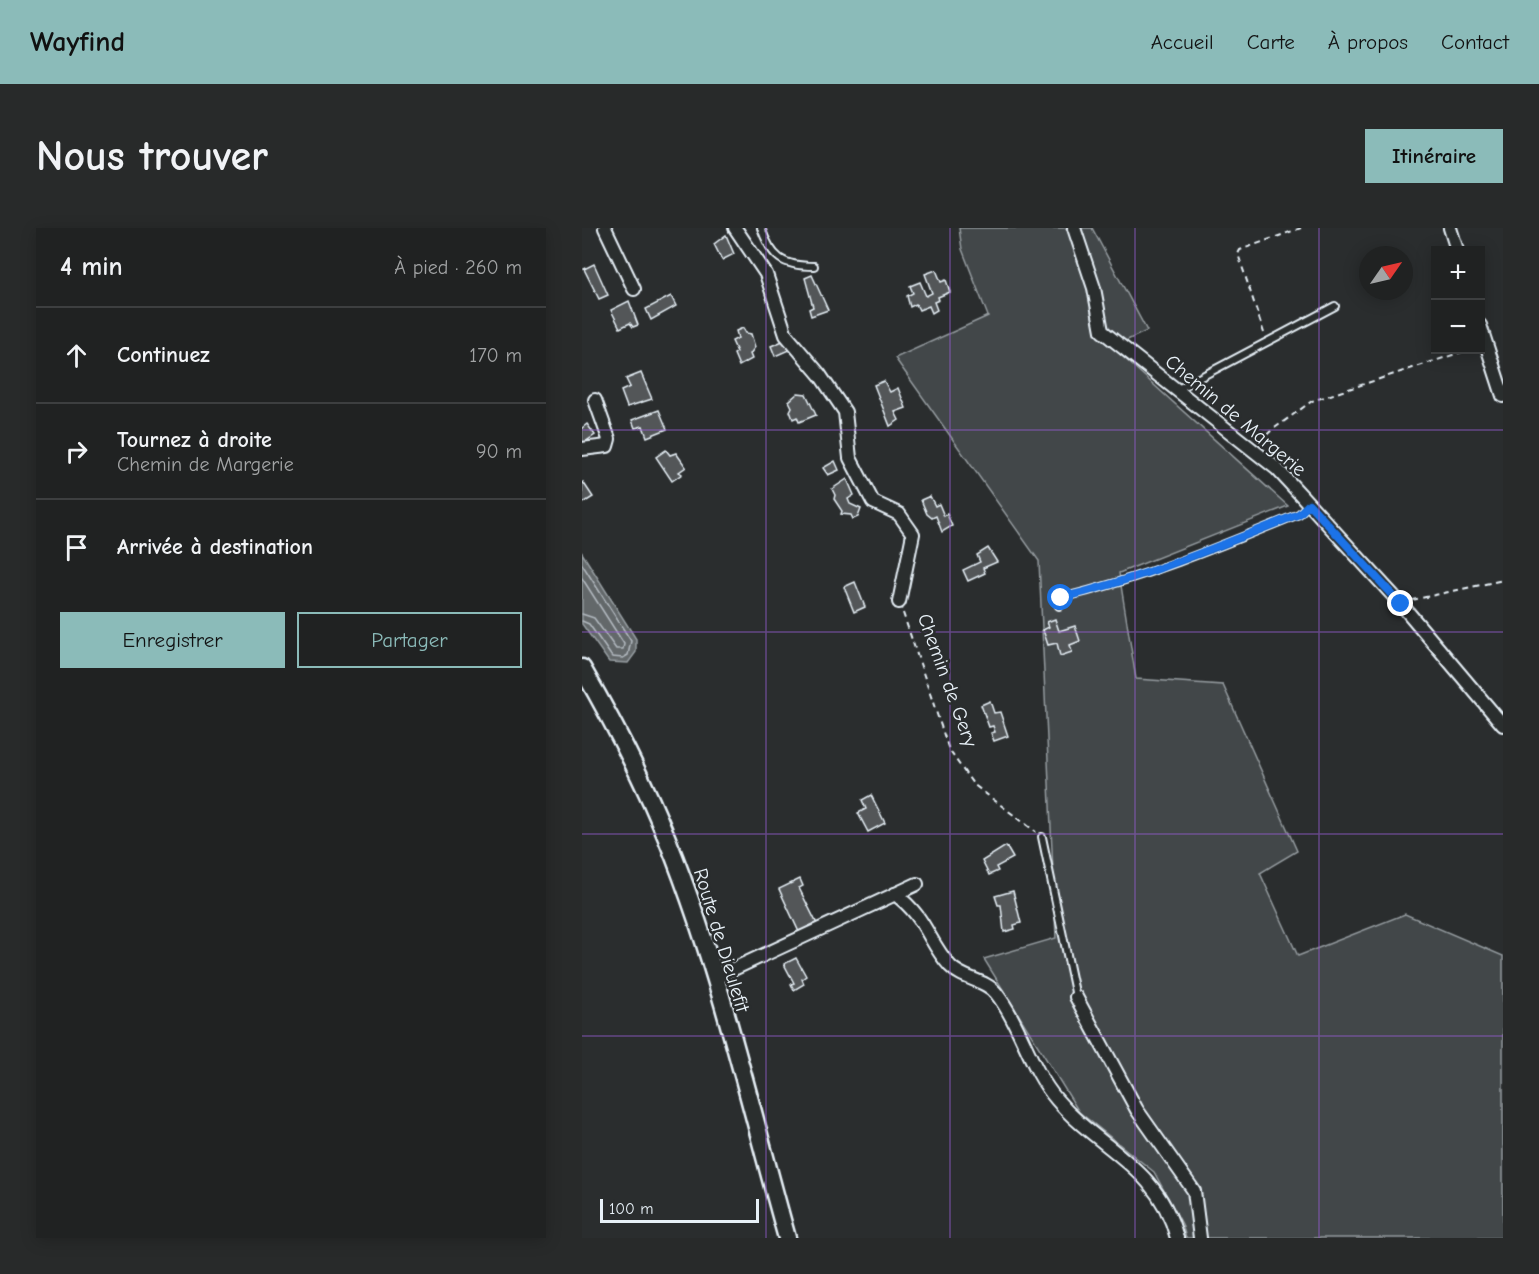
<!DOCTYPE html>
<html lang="fr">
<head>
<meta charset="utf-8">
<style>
	body { margin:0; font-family:"Comic Neue",sans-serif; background:#282a2a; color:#f1f3f6 }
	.controls { position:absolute; right:18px; top:18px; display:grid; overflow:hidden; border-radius:0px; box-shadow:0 3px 15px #0003 }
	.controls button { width:54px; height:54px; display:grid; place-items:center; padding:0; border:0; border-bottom:2px solid #3d3f40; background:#202222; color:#f1f3f6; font:30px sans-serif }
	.compass { position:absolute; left:777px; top:18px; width:54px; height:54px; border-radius:50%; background:#202222; box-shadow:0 3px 15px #0003; rotate:56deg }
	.scale { position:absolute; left:18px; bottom:15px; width:159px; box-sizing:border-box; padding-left:6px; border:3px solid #e8f1f8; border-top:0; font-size:16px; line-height:21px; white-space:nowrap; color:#e8f1f8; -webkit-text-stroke:4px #2a2d2e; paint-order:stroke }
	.stop { position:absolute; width:18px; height:18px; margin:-14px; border:4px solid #1a73e8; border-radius:50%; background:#fff }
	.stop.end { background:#1a73e8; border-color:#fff; box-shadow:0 2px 6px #0008 }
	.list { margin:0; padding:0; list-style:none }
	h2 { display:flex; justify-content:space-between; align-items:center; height:78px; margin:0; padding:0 24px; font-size:26px }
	h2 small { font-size:20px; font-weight:400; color:#a2a4a5 }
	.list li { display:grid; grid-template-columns:39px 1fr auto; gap:18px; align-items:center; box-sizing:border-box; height:96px; padding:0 24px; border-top:2px solid #3d3f40 }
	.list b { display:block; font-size:22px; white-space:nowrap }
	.list p { margin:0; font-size:20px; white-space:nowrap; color:#a2a4a5 }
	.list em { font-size:20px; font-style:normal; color:#a2a4a5 }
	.actions { display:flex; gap:12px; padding:18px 24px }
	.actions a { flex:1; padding:14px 0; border:2px solid #8bbbb9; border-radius:0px; text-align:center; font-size:21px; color:#8bbbb9 }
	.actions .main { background:#8bbbb9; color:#111 }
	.icon { flex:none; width:33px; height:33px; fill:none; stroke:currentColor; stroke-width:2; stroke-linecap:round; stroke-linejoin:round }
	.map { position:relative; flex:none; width:921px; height:1010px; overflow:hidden; border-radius:0px }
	header { display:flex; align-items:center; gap:36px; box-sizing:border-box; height:84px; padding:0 30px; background:#8bbbb9; color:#111 }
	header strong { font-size:28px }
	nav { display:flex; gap:33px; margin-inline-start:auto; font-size:21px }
	.intro { display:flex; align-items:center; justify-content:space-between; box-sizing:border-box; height:144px; padding:0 36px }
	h1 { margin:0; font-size:42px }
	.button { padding:15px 27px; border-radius:0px; background:#8bbbb9; color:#111; font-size:21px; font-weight:700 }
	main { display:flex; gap:36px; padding:0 36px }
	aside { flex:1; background:#202222; border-radius:0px; box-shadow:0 3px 15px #0003 }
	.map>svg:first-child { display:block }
</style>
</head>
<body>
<header>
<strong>Wayfind</strong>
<nav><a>Accueil</a><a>Carte</a><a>À propos</a><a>Contact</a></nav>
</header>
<div class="intro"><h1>Nous trouver</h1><a class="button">Itinéraire</a></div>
<main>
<aside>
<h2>4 min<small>À pied · 260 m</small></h2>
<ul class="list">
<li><svg class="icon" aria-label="ahead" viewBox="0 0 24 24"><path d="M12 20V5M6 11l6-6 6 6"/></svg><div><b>Continuez</b></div><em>170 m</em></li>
<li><svg class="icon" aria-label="right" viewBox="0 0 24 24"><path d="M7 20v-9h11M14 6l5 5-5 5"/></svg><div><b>Tournez à droite</b><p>Chemin de Margerie</p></div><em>90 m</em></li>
<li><svg class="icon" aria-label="arrive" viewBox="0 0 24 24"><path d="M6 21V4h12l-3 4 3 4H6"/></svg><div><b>Arrivée à destination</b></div></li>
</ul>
<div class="actions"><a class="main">Enregistrer</a><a>Partager</a></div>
</aside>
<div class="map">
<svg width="921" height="1010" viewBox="0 0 921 1010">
	<rect width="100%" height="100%" fill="#2a2d2e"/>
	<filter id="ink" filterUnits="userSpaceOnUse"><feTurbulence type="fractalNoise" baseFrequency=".0167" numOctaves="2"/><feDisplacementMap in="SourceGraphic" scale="12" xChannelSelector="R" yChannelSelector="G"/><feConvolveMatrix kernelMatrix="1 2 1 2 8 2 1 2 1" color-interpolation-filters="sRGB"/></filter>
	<g filter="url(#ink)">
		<path fill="#424648" stroke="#959ca0" stroke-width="1.5" d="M377,0H510L565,103L530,119L706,278L537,345L554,451L641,457L715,623L678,645L716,728L823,686L921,728V1010H604L600,996L572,944L497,884L402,731L474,710L457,333L313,130L406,88L380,21Z"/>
		<path fill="#63686b" stroke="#989fa3" stroke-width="1.5" d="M0,325L54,411V424L46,435L27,434L0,396Z"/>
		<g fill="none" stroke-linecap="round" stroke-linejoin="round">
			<g stroke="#b3bac0" stroke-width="1.5">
				<path d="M0,336L49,413L46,427L41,430L30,429L7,396L0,393"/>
				<path d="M0,350L42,416L41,421H34L12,390L0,386"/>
			</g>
		</g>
		<g fill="#535759" stroke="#e8f1f8" stroke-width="1.5">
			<path d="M144,7L152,26L140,32L132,16Z"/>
			<path d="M12,36L26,67L17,71L2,41Z"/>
			<path d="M354,42L359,54L364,52L368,64L356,69L357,72L352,74L355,82L350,85L347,78L337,82L334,76L328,79L325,68L331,65L328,58L338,54L344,68L350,65L343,46Z"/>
			<path d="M230,47L246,82L229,88L227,81L231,79L223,50Z"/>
			<path d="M89,68L94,78L69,92L64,81Z"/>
			<path d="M47,73L56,97L51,99L48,95L38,100L29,82Z"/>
			<path d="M161,100L164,105L169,106L173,119L168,126L170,131L157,138L152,126L155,124L150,113L156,110L154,103Z"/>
			<path d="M203,112L209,121L193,128L189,118Z"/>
			<path d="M59,145L70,171L45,179L39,163L48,159L44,151Z"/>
			<path d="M302,153L308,164L316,160L324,180L313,184L317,192L308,198L292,157Z"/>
			<path d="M216,165L224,166L234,187L217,194L215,189L211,191L208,183L210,179L207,173Z"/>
			<path d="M77,182L85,201L65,209L61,198L53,200L50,192Z"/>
			<path d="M5,196L13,207L0,216V200Z"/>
			<path d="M84,222L88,227L94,225L104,239L97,244L100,246L90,253L74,229Z"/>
			<path d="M253,233L257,242L246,247L241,240Z"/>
			<path d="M265,251L272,267L266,271L268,276L279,281L276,289L271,291L269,287L259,286L260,283L252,271L253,267L250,261Z"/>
			<path d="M1,254L11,269L0,276V255Z"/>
			<path d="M348,268L353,278L357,276L362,288L365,286L370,298L360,304L354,288L350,290L345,286L339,272Z"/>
			<path d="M406,320L415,334L401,340L403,345L386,353L381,342L398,334L395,327Z"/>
			<path d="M273,354L283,379L272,384L262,359Z"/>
			<path d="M473,391L477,403L493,398L498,413L488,417L490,424L478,428L475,415L466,417L461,402L467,399L465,394Z"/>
			<path d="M408,473L412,485L418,484L426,508L412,513L409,505L413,504L411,498L407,499L399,477Z"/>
			<path d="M289,567L303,595L286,604L276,585L284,581L280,572Z"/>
			<path d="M424,618L431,630L414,639L416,643L407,647L400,633Z"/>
			<path d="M218,651L221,658L217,660L235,696L217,704L197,661Z"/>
			<path d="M431,663L439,695L432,697L433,701L422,704L419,677H416L413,668Z"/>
			<path d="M214,730L224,748L220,751L222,756L212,762L209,756L212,755L202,736Z"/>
		</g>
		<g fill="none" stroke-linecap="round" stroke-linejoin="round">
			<g stroke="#e8f1f8" stroke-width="10">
				<g id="service">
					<path d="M179,0C190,30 200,38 232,38"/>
					<path d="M596,161L753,78"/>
					<path d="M477,378L479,370C562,350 639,318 717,286L727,276"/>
					<path d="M460,609L494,769"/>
				</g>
			</g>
			<g stroke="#e8f1f8" stroke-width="16">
				<g id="minor">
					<path d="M23,0L52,61"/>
					<path d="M153,0L184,46L204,107L238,147L263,184L268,230L291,274L317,286L331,306L317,374"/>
					<path d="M492,0L512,60L520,103L695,241L819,376L921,497"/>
					<path d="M868,0L875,22"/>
					<path d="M898,97L921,168"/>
					<path d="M0,221L25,218L27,211L13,172"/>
					<path d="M313,666C345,690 345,712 368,738C381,752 403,751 414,765C439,797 448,841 475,872C517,922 576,937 595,1010"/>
					<path d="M132,750L335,656"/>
					<path d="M494,769L555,882L612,963L618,1010"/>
				</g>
			</g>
			<g stroke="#e8f1f8" stroke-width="21">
				<path id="secondary" d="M0,440C25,483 48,527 69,573C131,712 164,864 205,1010"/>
			</g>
			<g stroke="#e8f1f8" stroke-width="2" stroke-dasharray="6 4.5" stroke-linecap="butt">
				<path d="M682,105L656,26L658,22L719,0"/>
				<path d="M677,214L690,202L730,173L886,122"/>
				<path d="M830,372L921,352"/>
				<path d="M321,385L367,522L391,556L454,604"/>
			</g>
			<use href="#service" stroke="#2a2d2e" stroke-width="6"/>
			<use href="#minor" stroke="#2a2d2e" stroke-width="12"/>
			<use href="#secondary" stroke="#2a2d2e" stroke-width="16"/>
		</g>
	</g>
	<g fill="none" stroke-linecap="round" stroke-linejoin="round" filter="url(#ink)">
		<path stroke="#1a73e8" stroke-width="8" d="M479,370C562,350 639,317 717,286L727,276L819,376"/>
	</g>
	<path fill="none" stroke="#965dcd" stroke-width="1.5" stroke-opacity="0.55" d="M184,0V1010M368,0V1010M553,0V1010M737,0V1010M0,202H921M0,404H921M0,606H921M0,808H921"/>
	<g text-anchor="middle" stroke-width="5" stroke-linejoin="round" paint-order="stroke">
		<g font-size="20" fill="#e8f1f8" stroke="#2a2d2e">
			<text transform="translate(654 187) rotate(40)" y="7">Chemin de Margerie</text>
			<text transform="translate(366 452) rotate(70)" y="7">Chemin de Gery</text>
			<text transform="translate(140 712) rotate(73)" y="7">Route de Dieulefit</text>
		</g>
	</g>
</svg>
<div class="controls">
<button>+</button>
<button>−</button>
</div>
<svg class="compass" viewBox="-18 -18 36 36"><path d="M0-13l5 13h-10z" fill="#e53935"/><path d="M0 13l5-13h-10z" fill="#a2a4a5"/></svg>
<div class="scale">100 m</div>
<div class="stop" style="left:479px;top:370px"></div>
<div class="stop end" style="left:819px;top:376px"></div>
</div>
</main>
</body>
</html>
